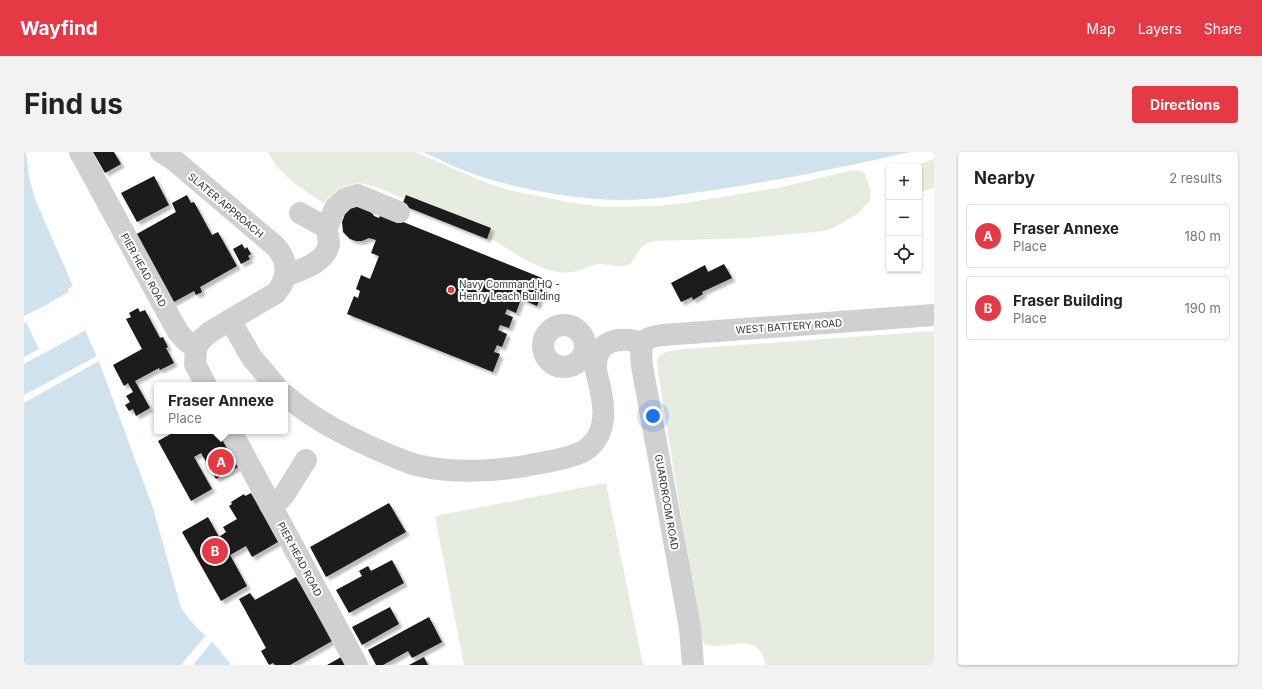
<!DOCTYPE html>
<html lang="en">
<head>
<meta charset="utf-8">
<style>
	body { margin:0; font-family:Inter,sans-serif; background:#f2f2f2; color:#222 }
	.controls { position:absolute; right:12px; top:12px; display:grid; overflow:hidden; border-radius:4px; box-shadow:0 1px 3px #0004 }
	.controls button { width:36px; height:36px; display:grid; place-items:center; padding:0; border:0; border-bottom:1px solid #e0e0e0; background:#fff; color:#222; font:20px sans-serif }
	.you { position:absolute; left:629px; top:264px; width:14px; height:14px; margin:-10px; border:3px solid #fff; border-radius:50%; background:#1a73e8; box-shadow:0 0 0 6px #1a73e833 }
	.badge { display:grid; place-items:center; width:26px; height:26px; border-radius:50%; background:#e63946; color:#fff; font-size:13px; font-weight:700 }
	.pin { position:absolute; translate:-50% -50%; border:2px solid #fff; box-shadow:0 1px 4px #0006 }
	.popup { position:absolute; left:130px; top:230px; width:134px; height:52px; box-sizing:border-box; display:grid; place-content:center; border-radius:4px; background:#fff; filter:drop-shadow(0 1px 3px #0005); font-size:13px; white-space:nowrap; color:#767676 }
	.popup b { font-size:15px; color:#222 }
	.popup::after { content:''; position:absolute; left:50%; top:100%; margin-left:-8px; border:8px solid transparent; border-top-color:#fff }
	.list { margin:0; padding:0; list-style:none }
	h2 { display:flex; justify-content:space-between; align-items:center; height:52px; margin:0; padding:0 16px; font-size:17px }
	h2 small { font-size:13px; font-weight:400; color:#767676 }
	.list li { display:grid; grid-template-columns:26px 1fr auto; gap:12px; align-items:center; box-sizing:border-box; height:64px; margin:0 8px 8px; padding:0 8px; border:1px solid #e0e0e0; border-radius:4px }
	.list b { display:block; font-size:15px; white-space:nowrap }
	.list p { margin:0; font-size:13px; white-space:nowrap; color:#767676 }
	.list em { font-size:13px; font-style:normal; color:#767676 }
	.icon { flex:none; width:22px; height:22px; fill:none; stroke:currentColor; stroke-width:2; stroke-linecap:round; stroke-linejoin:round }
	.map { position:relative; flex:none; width:910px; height:513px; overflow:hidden; border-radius:4px }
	header { display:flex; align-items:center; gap:24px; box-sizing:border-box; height:56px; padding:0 20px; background:#e63946; color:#fff }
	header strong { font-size:19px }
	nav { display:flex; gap:22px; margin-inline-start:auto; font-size:14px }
	.intro { display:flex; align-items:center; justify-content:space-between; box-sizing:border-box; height:96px; padding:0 24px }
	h1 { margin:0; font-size:28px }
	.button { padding:10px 18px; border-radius:4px; background:#e63946; color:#fff; font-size:14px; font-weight:700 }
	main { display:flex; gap:24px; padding:0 24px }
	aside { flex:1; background:#fff; border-radius:4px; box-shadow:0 1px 3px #0004 }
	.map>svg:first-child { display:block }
</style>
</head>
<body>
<header>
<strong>Wayfind</strong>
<nav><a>Map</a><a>Layers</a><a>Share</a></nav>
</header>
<div class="intro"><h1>Find us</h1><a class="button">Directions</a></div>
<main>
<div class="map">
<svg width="910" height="513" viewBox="0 0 910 513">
	<defs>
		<filter id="shadow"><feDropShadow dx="3.5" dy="3.5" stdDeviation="1" flood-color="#0004"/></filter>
	</defs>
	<rect width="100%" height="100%" fill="#fff"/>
	<g fill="#e6ecdf">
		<path d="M244,0H391L463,31L484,38L549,51L581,55L634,54L661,51L753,36L830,18L837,19L841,22L847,39L846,48L834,62L809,76L800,79L725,86L630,89C625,90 621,92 617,96C612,101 611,109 604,113C594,117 584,111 574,112C565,114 556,119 547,120C523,125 490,100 469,88L463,87L467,76L383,43L381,47C347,34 328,18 300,51C278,37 256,24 244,0Z"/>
		<path d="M910,7V36L895,40V15H891L896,12Z"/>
		<path d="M910,179V513H742C731,474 705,501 680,492L676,480L635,226C634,221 633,214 633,209C635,199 652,198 660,197Z"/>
		<path d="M582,331L619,513H440L411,364Z"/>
	</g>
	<g fill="#cfe2ee">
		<path d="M0,0H2L5,25L11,47L49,134L44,137L45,140L26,150L29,156L2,170L15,197L41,183L44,188L61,178L74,207L129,356L156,453C164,469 177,479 189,491C196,498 201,506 207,513H0Z"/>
		<path d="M399,0H886C821,15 756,28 690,38C659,42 626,49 594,48C549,47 501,38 458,25C438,19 419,9 399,0Z"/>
	</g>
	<g fill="#fff">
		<path d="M26,151L29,156L0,171V164Z"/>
		<path d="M41,183L44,188L0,212V205Z"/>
		<path d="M73,204L75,209L0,251V243Z"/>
		<path d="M181,484L188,490L169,513H157Z"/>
	</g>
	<g fill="#1a1a1a" filter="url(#shadow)">
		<path d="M69,0H90L97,12L81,21Z"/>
		<path d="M130,24L145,53L113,70L97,41Z"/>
		<path d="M163,43L167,51L170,50L188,83L194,80L213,114L176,135L178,140L172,143L170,139L148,151L111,83L152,60L148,51Z"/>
		<path d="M382,43L467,76L463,87L378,53Z"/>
		<path d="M336,54L348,61L350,64L355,66L357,61L523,128L513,154L497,147L492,161L483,157L481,162L489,165L485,176L476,173L474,178L483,182L478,195L473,193L470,200L476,202L469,220L323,162L330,144L334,146L336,139L332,137L337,123L346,127L355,104L347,101L352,88L345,86L338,89H332L326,87L319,80L318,70L321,62L327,56Z"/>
		<path d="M218,92L221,97L223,95L227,102L224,104L226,107L217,112L209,97Z"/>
		<path d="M700,112L708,126L678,140L679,142L669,148L668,145L657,150L647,131L681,113L684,120Z"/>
		<path d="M114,156L116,160L121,158L136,186L139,185L144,195L142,196L150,211L136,218L135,216L111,229L126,256L112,264L109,257L105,259L101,253L106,250L102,244L109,240L104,231L100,234L89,213L118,197L102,167L107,165L105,161Z"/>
		<path d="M152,279H193L214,315L192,327L177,301L170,305L188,337L167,349L134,289Z"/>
		<path d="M227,341L254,390L228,405L222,394L206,403L223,434L197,449L158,380L184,365L195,385L202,380L199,375L213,367L205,354L208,352L207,350L220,342L221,344Z"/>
		<path d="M365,351L382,380L302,425L286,395Z"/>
		<path d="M368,408L380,431L325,461L312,438L338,424L335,419L344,414L347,419Z"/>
		<path d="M272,425L308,489L266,513H251L249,511L245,513L237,499L242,496L215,447L226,441L231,448Z"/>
		<path d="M366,455L375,472L338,493L328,475Z"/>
		<path d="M405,465L418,490L388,506L384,499L359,513H352L344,498Z"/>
		<path d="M319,504L324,513H303Z"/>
		<path d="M400,505L404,513H385Z"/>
	</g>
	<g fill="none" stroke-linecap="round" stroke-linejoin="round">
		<g stroke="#d0d0d0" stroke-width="22">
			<path d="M56,0L154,180L162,189L172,196L171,212L182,233"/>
			<path d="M137,0L150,8L251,94C265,109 265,125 252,141L186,180L177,188L172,196"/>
			<path d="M303,76L311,56L321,47L333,43L375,60"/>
			<path d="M261,124C276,118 302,111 305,92C305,87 303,81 303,76L276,61"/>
			<path d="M206,168L228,206L251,233"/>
			<circle cx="540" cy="194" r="21"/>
			<path d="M261,243C291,269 326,286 363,302C374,306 385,312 397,314C431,322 478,319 511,312C527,309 543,307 558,300C580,288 582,263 577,241C576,233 573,225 572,217C570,187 597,184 619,191"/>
			<path d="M207,279L333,513"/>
			<path d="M246,353L255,348L260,343L282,308"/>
			<path d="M669,513L666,476L618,214C616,194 616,185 639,183L910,163"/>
		</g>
	</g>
	<circle fill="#e63946" stroke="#fff" stroke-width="1.5" cx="427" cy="138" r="4"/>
	<g text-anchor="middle" stroke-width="4" stroke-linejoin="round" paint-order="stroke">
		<g font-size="10" fill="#333" stroke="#fff">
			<text transform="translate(202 53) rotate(40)" y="4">SLATER APPROACH</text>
			<text transform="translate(120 118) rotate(61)" y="4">PIER HEAD ROAD</text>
			<text transform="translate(765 174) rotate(-4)" y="4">WEST BATTERY ROAD</text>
			<text transform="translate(643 350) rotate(80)" y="4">GUARDROOM ROAD</text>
			<text transform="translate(276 407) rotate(62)" y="4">PIER HEAD ROAD</text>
		</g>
		<g font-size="10" fill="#333" stroke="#fff" text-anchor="start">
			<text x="435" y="136">Navy Command HQ -<tspan x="435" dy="12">Henry Leach Building</tspan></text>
		</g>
	</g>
</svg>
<div class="controls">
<button>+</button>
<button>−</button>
<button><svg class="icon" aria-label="locate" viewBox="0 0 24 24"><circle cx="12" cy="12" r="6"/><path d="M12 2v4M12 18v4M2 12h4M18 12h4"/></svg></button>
</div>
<div class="you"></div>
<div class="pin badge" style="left:197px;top:310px">A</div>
<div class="popup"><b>Fraser Annexe</b>Place</div>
<div class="pin badge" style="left:191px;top:399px">B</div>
</div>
<aside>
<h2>Nearby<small>2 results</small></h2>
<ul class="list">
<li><span class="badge">A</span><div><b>Fraser Annexe</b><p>Place</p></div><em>180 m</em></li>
<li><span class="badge">B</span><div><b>Fraser Building</b><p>Place</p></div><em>190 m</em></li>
</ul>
</aside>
</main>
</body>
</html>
